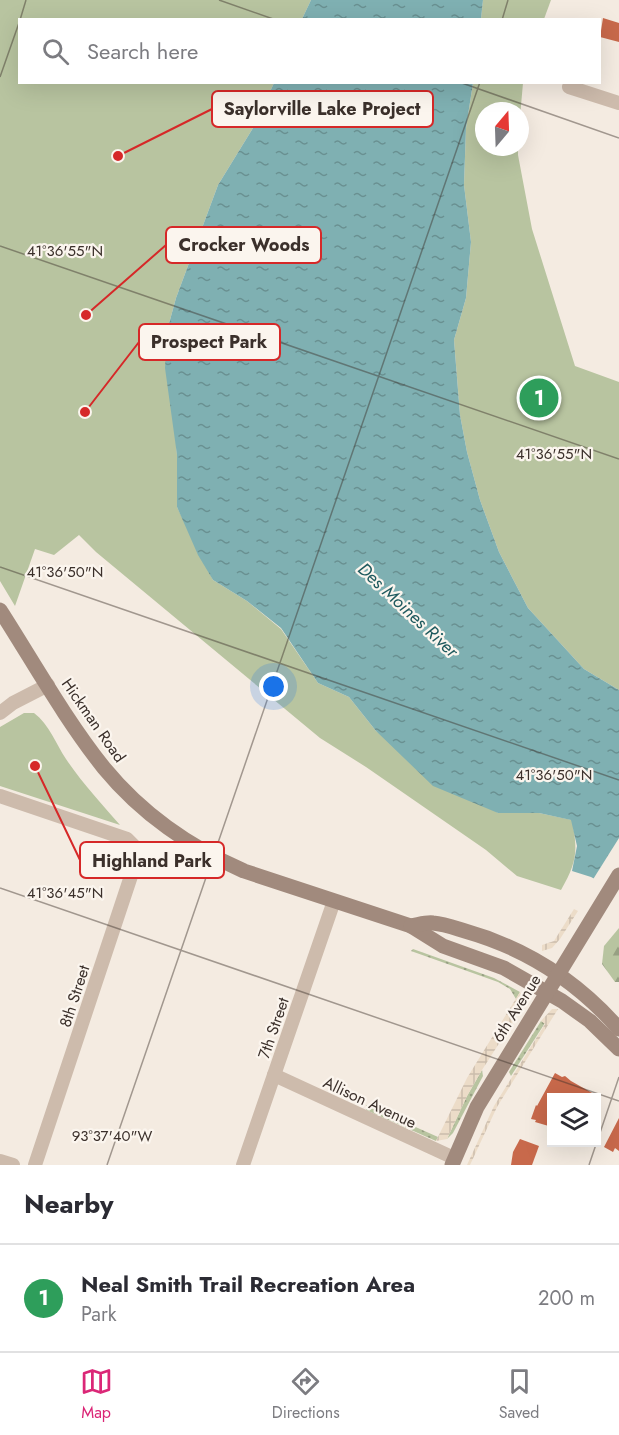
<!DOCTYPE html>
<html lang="en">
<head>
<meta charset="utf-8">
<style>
	body { margin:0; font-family:Jost,sans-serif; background:#f2f2f3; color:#2b2b33 }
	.controls { position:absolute; right:18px; bottom:18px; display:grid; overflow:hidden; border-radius:0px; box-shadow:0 6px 24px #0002 }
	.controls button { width:54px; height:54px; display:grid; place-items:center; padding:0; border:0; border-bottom:2px solid #e1e1e2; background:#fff; color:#2b2b33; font:30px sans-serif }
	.compass { position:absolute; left:475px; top:102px; width:54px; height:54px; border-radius:50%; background:#fff; box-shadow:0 6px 24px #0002; rotate:19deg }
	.you { position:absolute; left:274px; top:687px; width:21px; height:21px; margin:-15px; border:4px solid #fff; border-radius:50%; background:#1a73e8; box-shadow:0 0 0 9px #1a73e833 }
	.badge { display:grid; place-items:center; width:39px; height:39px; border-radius:50%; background:#db2777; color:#fff; font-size:20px; font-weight:700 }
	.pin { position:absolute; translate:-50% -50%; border:3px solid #fff; box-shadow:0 2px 6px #0006 }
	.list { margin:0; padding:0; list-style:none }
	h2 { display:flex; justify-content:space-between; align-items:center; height:78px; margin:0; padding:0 24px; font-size:26px }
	h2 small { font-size:20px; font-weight:400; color:#7c7c81 }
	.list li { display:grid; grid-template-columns:39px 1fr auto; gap:18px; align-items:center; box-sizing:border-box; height:108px; padding:0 24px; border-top:2px solid #e1e1e2 }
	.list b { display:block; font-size:22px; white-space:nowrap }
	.list p { margin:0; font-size:20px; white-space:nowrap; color:#7c7c81 }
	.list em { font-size:20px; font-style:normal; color:#7c7c81 }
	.icon { flex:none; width:33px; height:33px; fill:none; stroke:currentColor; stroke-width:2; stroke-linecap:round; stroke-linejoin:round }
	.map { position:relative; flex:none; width:619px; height:1165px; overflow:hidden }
	.search { position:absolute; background:#fff; box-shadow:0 6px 24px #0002; left:18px; right:18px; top:18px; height:66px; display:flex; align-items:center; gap:15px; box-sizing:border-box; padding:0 21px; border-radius:0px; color:#7c7c81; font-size:22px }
	.sheet { height:186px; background:#fff }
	nav { display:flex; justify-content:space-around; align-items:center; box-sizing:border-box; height:84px; border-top:2px solid #e1e1e2; background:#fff; font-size:16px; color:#7c7c81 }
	nav a { display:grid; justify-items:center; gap:3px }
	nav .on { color:#db2777 }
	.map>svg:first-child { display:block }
</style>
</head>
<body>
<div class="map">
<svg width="619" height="1165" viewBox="0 0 619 1165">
	<defs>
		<pattern id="grass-dots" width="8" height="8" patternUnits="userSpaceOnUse" patternTransform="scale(1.5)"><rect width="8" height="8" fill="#b8c4a0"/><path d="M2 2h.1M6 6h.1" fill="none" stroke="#97a083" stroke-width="1.8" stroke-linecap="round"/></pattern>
		<pattern id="forest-firs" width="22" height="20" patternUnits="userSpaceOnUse" patternTransform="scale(1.5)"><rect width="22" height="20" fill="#b8c4a0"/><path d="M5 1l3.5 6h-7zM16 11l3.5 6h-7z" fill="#97a083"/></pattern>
		<pattern id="plaza-grid" width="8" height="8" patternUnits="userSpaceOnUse" patternTransform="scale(1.5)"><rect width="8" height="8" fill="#ecdcc8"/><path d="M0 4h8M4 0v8" fill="none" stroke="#cbbdac"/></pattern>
		<pattern id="water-ripples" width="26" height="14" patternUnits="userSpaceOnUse" patternTransform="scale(1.5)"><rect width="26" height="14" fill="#7fb0b2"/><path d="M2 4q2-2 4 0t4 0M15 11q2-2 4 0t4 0" fill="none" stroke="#699091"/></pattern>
	</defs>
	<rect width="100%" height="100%" fill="#f4ebe1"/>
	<g fill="url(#grass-dots)">
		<path d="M413,949L494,978L520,992L516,999L510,989L498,982L411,951Z"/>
		<path d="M541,1021L545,1023L511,1076L509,1072Z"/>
		<path d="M482,1070L483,1076L453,1133L447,1139L467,1096Z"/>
		<path d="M366,1105L438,1137L436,1141L366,1110Z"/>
	</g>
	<path fill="url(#forest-firs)" d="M619,928V982H615L602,964L604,946Z"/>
	<g fill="#b8c4a0">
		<path d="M0,0H311L302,19L20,20V82L274,83L253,128L218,185L176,298L167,331L177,455V507L213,580L247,601L281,629L318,683L349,697L376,731L498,813H539L572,820C578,851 577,862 561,890L517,876L486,850L366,767L320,738L96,552L79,535L54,555L35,549L15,606L0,581Z"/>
		<path d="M483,0H551L544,19H481Z"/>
		<path d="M473,83H523L520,117V111H484V147H518V155L532,229L575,366L619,382V690L584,669L528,608L499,552L480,500L467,452L460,415L454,340L466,298L471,242L464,185L466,128Z"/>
		<path d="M24,713H34C49,724 56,744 66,759C82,783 101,803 120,825L0,786V727Z"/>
	</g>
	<g fill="url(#plaza-grid)">
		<path d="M574,909L578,911L560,939L552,948L542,951V945L554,941Z"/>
		<path d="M520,992L524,1000V1010L521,1009L482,1070L467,1096L447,1139L436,1141L467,1078Z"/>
		<path d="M552,1009H558L497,1107L470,1165H467L494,1106L545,1024L541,1021Z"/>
	</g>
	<g fill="url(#water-ripples)">
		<path d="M311,0H483L481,19H302Z"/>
		<path d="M274,83H473L466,128L464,185L471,242L466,298L454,340L460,415L467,452L480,500L499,552L528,608L584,669L619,690V892L591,877L572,871L577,846L571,820L539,813H498L433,786L376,731L349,697L318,683L281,628L247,601L213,580L198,555L177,507V455L165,368L167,331L176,298L218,185L253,128Z"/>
	</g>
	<path fill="#f4ebe1" d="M619,838V895L592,881Z"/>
	<g fill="#c8694b">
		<path d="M603,18L619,23V42L600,37Z"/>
		<path d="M555,1073L562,1077L565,1076L571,1081L601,1098H552V1127L535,1122L536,1120L531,1119L536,1105L537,1106Z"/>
		<path d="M619,1118V1151L615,1148L613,1152L604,1147Z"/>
		<path d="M520,1139L539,1146L532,1165H511L513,1152Z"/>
	</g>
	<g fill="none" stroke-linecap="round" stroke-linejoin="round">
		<g stroke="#cdbbac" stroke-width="14">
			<path d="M569,87L619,103"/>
			<path d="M0,713L13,703L48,685"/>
			<path d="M0,796L127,839L136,848L137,858L35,1165"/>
			<path d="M274,1075L454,1158"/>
			<path d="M0,1161L13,1165"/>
			<path d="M243,1165L334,901"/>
		</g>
		<g stroke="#a18a7d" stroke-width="15">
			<path d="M0,610C34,663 65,719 104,768C141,813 191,848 244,871L411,926L443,946L504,968L562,1001L590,1021L619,1049"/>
			<path d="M411,926C418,925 426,922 433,923C444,924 455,928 465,931C525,948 578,982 619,1029"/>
			<path d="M452,1165L477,1107L619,875"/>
		</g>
	</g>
	<path fill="none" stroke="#3b302b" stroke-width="1.5" stroke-opacity="0.45" d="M219,0L276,20M20,20L26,0M502,20L508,0M0,77L20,20M459,82L619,138M0,246L619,459M0,567L619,780M0,888L619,1101M107,1165L480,82M589,1165L619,1077"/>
	<g text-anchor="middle" stroke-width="4.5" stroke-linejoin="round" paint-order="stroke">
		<g font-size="16" fill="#3b302b" stroke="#fbf5ee">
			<text transform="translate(94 720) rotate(55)" y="6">Hickman Road</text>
			<text transform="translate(74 996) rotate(-72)" y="6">8th Street</text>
			<text transform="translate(516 1008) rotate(-58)" y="6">6th Avenue</text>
			<text transform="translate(273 1028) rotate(-71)" y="6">7th Street</text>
			<text transform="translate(370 1102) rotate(25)" y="6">Allison Avenue</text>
		</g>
		<g font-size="18" font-style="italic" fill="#1f5a5e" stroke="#fbf5ee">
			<text transform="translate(408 610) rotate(43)" y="6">Des Moines River</text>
		</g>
	</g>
	<g font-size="15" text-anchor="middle" fill="#3b302b" stroke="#fbf5ee" stroke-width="4.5" stroke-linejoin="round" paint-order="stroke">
		<text x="65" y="256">41°36'55"N</text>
		<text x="554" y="459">41°36'55"N</text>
		<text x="65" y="577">41°36'50"N</text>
		<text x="554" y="780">41°36'50"N</text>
		<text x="65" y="898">41°36'45"N</text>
		<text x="112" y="1141">93°37'40"W</text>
	</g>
	<path fill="none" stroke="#d62828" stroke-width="2" d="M118 156L212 109M86 315L166 245M85 412L139 342M35 766L80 860"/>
	<g fill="#d62828" stroke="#fbf5ee" stroke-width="2">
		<circle cx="118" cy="156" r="6"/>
		<circle cx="86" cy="315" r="6"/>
		<circle cx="85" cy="412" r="6"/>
		<circle cx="35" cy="766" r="6"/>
	</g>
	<g fill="#fbf5ee" stroke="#d62828" stroke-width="2">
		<rect x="212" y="91" width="221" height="36" rx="6"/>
		<rect x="166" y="227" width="155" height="36" rx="6"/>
		<rect x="139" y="324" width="141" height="36" rx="6"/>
		<rect x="80" y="842" width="144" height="36" rx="6"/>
	</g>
	<g font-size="18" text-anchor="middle" font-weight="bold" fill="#3b302b">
		<text x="322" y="115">Saylorville Lake Project</text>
		<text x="244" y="251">Crocker Woods</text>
		<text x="209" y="348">Prospect Park</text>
		<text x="152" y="867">Highland Park</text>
	</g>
</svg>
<div class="controls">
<button><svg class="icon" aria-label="layers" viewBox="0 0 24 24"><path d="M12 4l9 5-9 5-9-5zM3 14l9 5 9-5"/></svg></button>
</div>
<svg class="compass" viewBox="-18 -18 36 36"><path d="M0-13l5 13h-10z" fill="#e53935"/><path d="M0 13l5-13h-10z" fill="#7c7c81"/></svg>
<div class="you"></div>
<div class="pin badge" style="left:539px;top:398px;background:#2e9e5b">1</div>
<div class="search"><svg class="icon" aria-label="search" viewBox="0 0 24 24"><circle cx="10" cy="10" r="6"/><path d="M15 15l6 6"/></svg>Search here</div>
</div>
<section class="sheet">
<h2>Nearby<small></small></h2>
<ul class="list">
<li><span class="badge" style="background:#2e9e5b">1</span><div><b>Neal Smith Trail Recreation Area</b><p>Park</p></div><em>200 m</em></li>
</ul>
</section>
<nav>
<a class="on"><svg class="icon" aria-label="map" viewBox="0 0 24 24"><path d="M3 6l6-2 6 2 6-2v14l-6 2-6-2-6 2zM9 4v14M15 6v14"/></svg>Map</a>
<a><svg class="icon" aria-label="directions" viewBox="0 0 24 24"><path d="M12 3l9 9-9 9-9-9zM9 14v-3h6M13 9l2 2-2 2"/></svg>Directions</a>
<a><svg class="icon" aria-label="saved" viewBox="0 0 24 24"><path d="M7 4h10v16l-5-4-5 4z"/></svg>Saved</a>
</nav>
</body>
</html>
